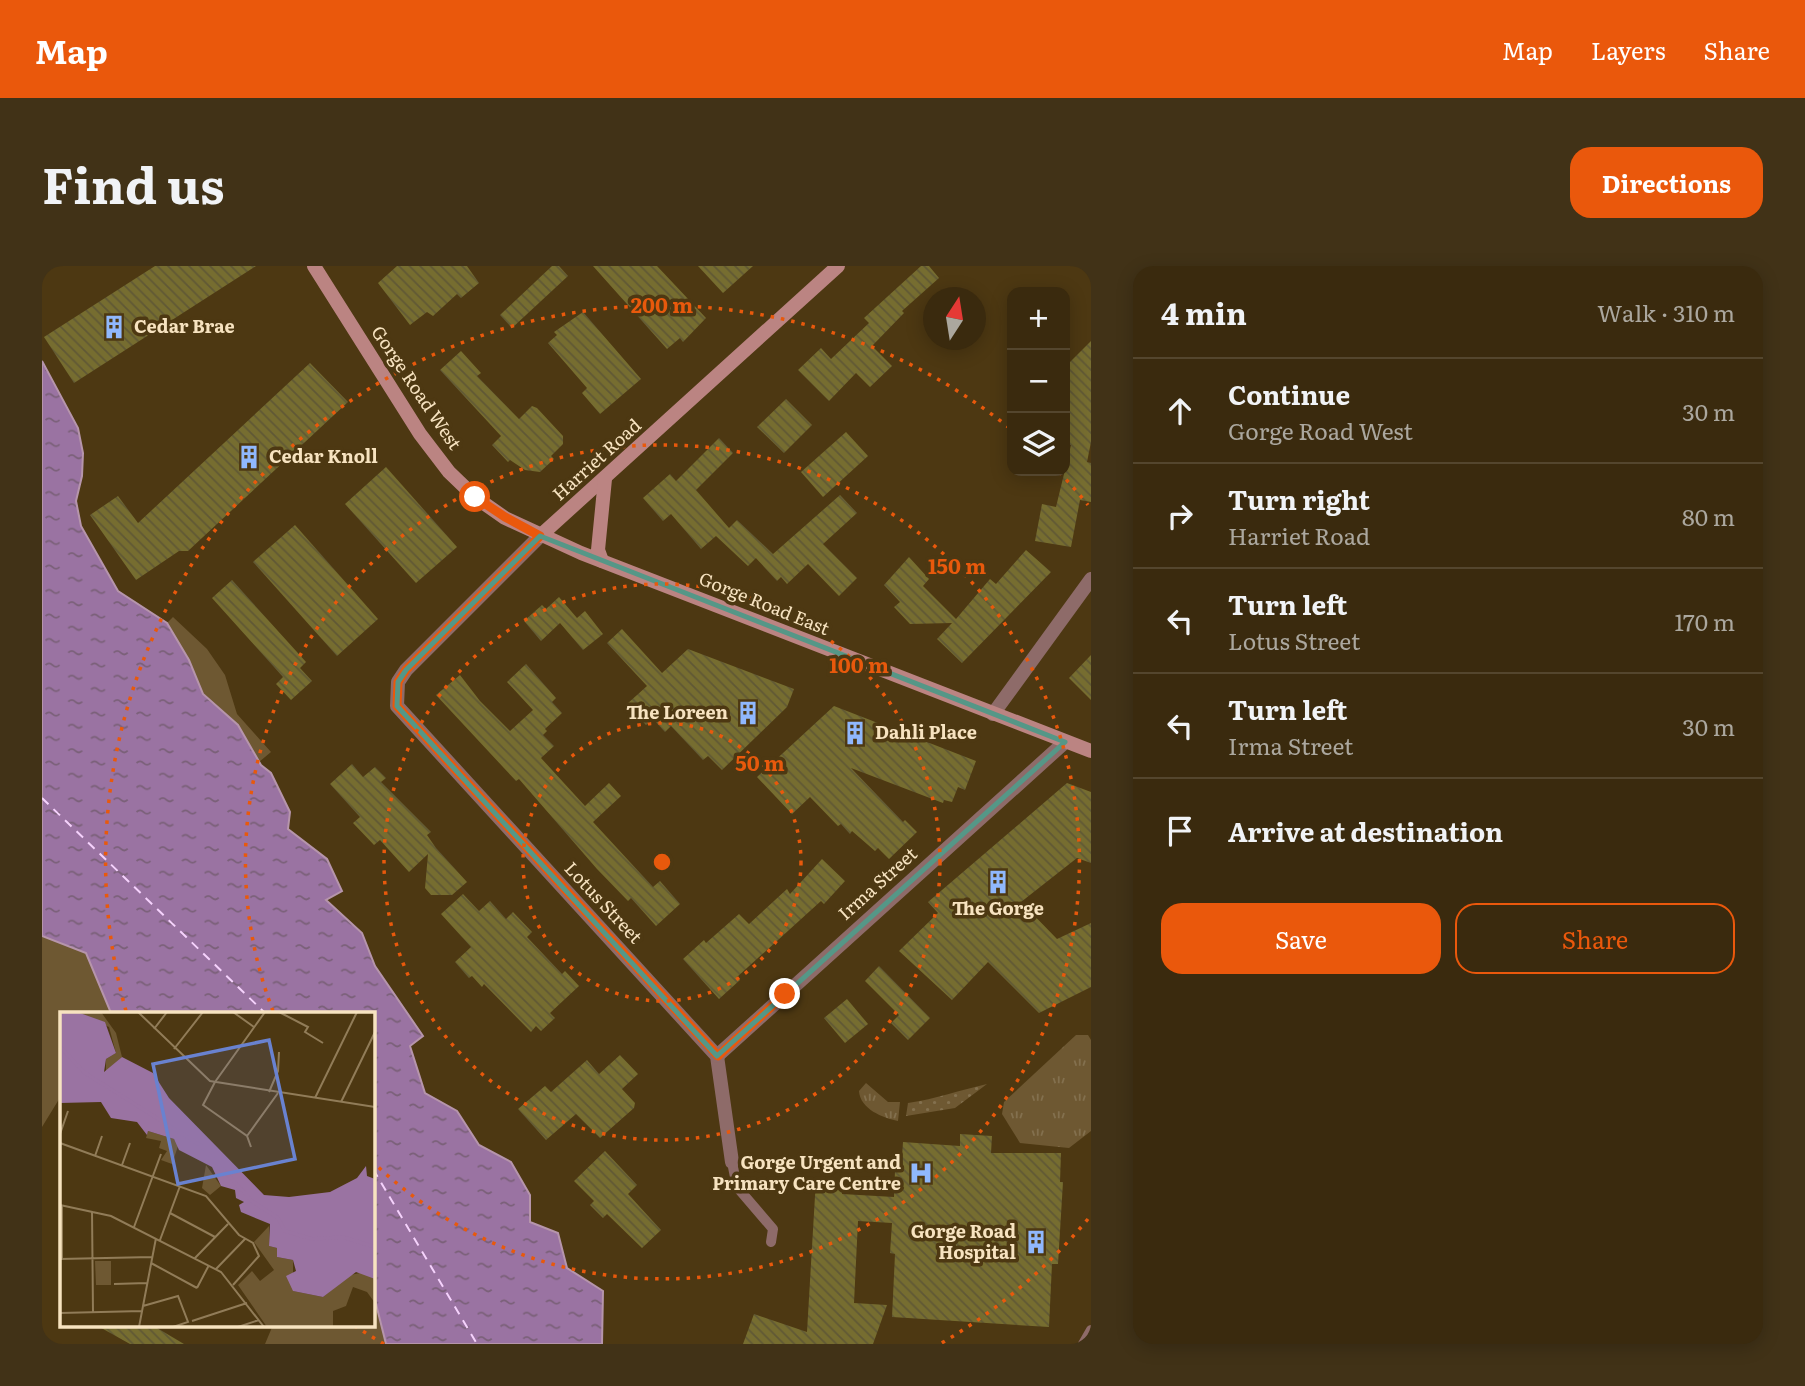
<!DOCTYPE html>
<html lang="en">
<head>
<meta charset="utf-8">
<style>
	body { margin:0; font-family:Literata,serif; background:#413217; color:#f1f3f6 }
	.controls { position:absolute; right:21px; top:21px; display:grid; overflow:hidden; border-radius:14px; box-shadow:0 4px 18px #0003 }
	.controls button { width:63px; height:63px; display:grid; place-items:center; padding:0; border:0; border-bottom:2px solid #54462e; background:#3a2a0e; color:#f1f3f6; font:35px sans-serif }
	.compass { position:absolute; left:881px; top:21px; width:63px; height:63px; border-radius:50%; background:#3a2a0e; box-shadow:0 4px 18px #0003; rotate:12deg }
	.stop { position:absolute; width:21px; height:21px; margin:-16px; border:5px solid #ea580c; border-radius:50%; background:#fff }
	.stop.end { background:#ea580c; border-color:#fff; box-shadow:0 2px 7px #0008 }
	.list { margin:0; padding:0; list-style:none }
	h2 { display:flex; justify-content:space-between; align-items:center; height:91px; margin:0; padding:0 28px; font-size:30px }
	h2 small { font-size:23px; font-weight:400; color:#aba79e }
	.list li { display:grid; grid-template-columns:46px 1fr auto; gap:21px; align-items:center; box-sizing:border-box; height:105px; padding:0 28px; border-top:2px solid #54462e }
	.list b { display:block; font-size:26px; white-space:nowrap }
	.list p { margin:0; font-size:23px; white-space:nowrap; color:#aba79e }
	.list em { font-size:23px; font-style:normal; color:#aba79e }
	.actions { display:flex; gap:14px; padding:21px 28px }
	.actions a { flex:1; padding:16px 0; border:2px solid #ea580c; border-radius:21px; text-align:center; font-size:24px; color:#ea580c }
	.actions .main { background:#ea580c; color:#fff }
	.icon { flex:none; width:38px; height:38px; fill:none; stroke:currentColor; stroke-width:2; stroke-linecap:round; stroke-linejoin:round }
	.map { position:relative; flex:none; width:1049px; height:1078px; overflow:hidden; border-radius:21px }
	header { display:flex; align-items:center; gap:42px; box-sizing:border-box; height:98px; padding:0 35px; background:#ea580c; color:#fff }
	header strong { font-size:33px }
	nav { display:flex; gap:38px; margin-inline-start:auto; font-size:24px }
	.intro { display:flex; align-items:center; justify-content:space-between; box-sizing:border-box; height:168px; padding:0 42px }
	h1 { margin:0; font-size:49px }
	.button { padding:18px 32px; border-radius:21px; background:#ea580c; color:#fff; font-size:24px; font-weight:700 }
	main { display:flex; gap:42px; padding:0 42px }
	aside { flex:1; background:#3a2a0e; border-radius:21px; box-shadow:0 4px 18px #0003 }
	.map>svg:first-child { display:block }
</style>
</head>
<body>
<header>
<strong>Map</strong>
<nav><a>Map</a><a>Layers</a><a>Share</a></nav>
</header>
<div class="intro"><h1>Find us</h1><a class="button">Directions</a></div>
<main>
<div class="map">
<svg width="1049" height="1078" viewBox="0 0 1049 1078">
	<defs>
		<pattern id="grass-tufts" width="24" height="20" patternUnits="userSpaceOnUse" patternTransform="scale(1.75)"><rect width="24" height="20" fill="#6e5832"/><path d="M3 7l-1-3M5 7V3M7 7l1-3M15 17l-1-3M17 17v-4M19 17l1-3" fill="none" stroke="#83704e"/></pattern>
		<pattern id="garden-dots" width="8" height="8" patternUnits="userSpaceOnUse" patternTransform="scale(1.75)"><rect width="8" height="8" fill="#6e5832"/><path d="M2 2h.1M6 6h.1" fill="none" stroke="#83704e" stroke-width="1.8" stroke-linecap="round"/></pattern>
		<pattern id="water-ripples" width="26" height="14" patternUnits="userSpaceOnUse" patternTransform="scale(1.75)"><rect width="26" height="14" fill="#9a73a2"/><path d="M2 4q2-2 4 0t4 0M15 11q2-2 4 0t4 0" fill="none" stroke="#7a6078"/></pattern>
		<pattern id="building-back-hatch" width="6" height="6" patternUnits="userSpaceOnUse" patternTransform="scale(1.75)"><rect width="6" height="6" fill="#766d30"/><path d="M-1 5l2 2M0 0l6 6M5-1l2 2" fill="none" stroke="#605835"/></pattern>
	</defs>
	<rect width="100%" height="100%" fill="#4d3812"/>
	<g fill="url(#grass-tufts)">
		<path d="M1034,769H1046L1049,774V865L1027,882L978,877L960,848L962,836Z"/>
		<path d="M824,817L846,836H858L856,855C841,852 818,843 817,825Z"/>
	</g>
	<g fill="#6e5832">
		<path d="M131,351L165,383L183,409L195,448L229,486L217,496L196,459L161,428L147,394L125,357Z"/>
		<path d="M0,670L44,687L69,747H19V830L0,861Z"/>
		<path d="M331,1026L344,1078H223L231,1059H331Z"/>
	</g>
	<path fill="url(#garden-dots)" d="M945,818L913,842L864,850L866,837C894,833 918,824 945,818Z"/>
	<path fill="url(#water-ripples)" stroke="#b695ab" stroke-width="2" d="M0,95L36,162L41,187L40,210L34,235L39,260L76,325L125,357L147,394L161,428L196,459L219,499L229,507L248,546L246,563L285,593L300,625L284,634L320,667L333,700L381,770L368,780L383,827L415,845L437,879L469,896L488,929V956L516,967L525,1002L561,1025L560,1078H344L331,1026V747H69L44,687L0,670Z"/>
	<g fill="none" stroke-linecap="round" stroke-linejoin="round">
		<g stroke="#f5d2fc" stroke-width="2" stroke-dasharray="9 7" stroke-linecap="butt">
			<path d="M0,532L223,747"/>
			<path d="M331,903L435,1078"/>
		</g>
	</g>
	<g fill="url(#building-back-hatch)">
		<path d="M113,0H214L32,117L2,71Z"/>
		<path d="M355,0H425L437,17L419,32L415,28L391,50L385,46L368,59L336,17Z"/>
		<path d="M510,0H517L526,10L470,62L458,49Z"/>
		<path d="M551,0H615L664,52L641,76L638,72L625,83Z"/>
		<path d="M656,0H711L681,27Z"/>
		<path d="M879,0H887L897,12L860,45L862,47L830,80L850,100L828,121L814,107L787,135L756,104L779,82L789,93L827,57L822,52Z"/>
		<path d="M541,46L599,113L558,148L540,127L545,122L506,77L515,69L512,66Z"/>
		<path d="M1049,75V176L1045,196L1049,197V236L1038,234L1029,281L993,275L1000,238L1014,241L1029,179L1023,178L1026,98Z"/>
		<path d="M419,85L439,107L435,110L477,153L490,140L495,142L521,170V178L509,190L512,193L498,206L483,204L468,194L466,196L450,179L459,170L398,104Z"/>
		<path d="M268,97L306,136L146,285H137L94,314L48,249L76,230L96,257Z"/>
		<path d="M744,133L770,159L742,187L715,161Z"/>
		<path d="M804,166L826,190L781,231L759,206Z"/>
		<path d="M677,172L691,187L654,224L687,262L695,254L731,288L798,229L815,247L781,278L815,312L797,330L766,298L745,318L739,311L735,315L712,290L714,292L706,300L674,270L659,283L629,248L621,255L601,232L628,208L634,215Z"/>
		<path d="M344,201L415,281L374,317L303,238Z"/>
		<path d="M253,259L336,353L295,390L211,296Z"/>
		<path d="M984,284L1009,306L920,397L895,373L910,357L868,358L852,341L858,336L842,319L867,291L887,313L881,320L914,353L948,313L954,318Z"/>
		<path d="M190,314L264,396L258,402L270,415L249,434L234,418L241,411L170,332Z"/>
		<path d="M517,331L535,352L543,345L561,368L541,384L518,357L499,375L482,355L500,339L504,343Z"/>
		<path d="M580,363L620,407L646,383L752,423L745,441L680,504L666,490L661,494L629,460L623,466L611,453L604,459L585,438L605,420L565,377Z"/>
		<path d="M1049,389V434L1027,412Z"/>
		<path d="M484,398L514,432L510,436L520,447L503,463L505,465L501,469L512,480L499,492L543,540L567,517L579,530L551,556L611,621L618,615L638,638L614,660L589,632L586,635L555,603L477,513L474,515L394,429L418,409L438,435L468,465L491,444L465,416Z"/>
		<path d="M792,440L934,495L923,524L916,521L910,536L902,534L901,537L809,502L861,556L863,554L875,566L847,593L836,582L833,585L810,565L808,568L799,558L796,560L768,531L750,548L715,511Z"/>
		<path d="M310,498L321,511L333,501L344,512L339,516L389,566L385,569L394,582L425,616L410,629H389L383,622L386,588L367,606L338,574L332,579L311,557L318,551L288,518Z"/>
		<path d="M1025,517L1049,526V597L1035,592L979,636L1015,673L1049,657V721L997,747L946,696L910,734L857,685L896,647L886,636Z"/>
		<path d="M780,593L803,615L782,638L779,635L695,711L698,714L677,733L641,693L662,674L664,677L697,648L707,658L745,623L748,628Z"/>
		<path d="M421,628L437,645L448,635L464,653L471,646L490,666L485,671L520,708L523,705L537,720L508,747L513,752L499,765L494,760L489,766L442,718L440,721L430,710L427,712L413,696L429,681L399,648Z"/>
		<path d="M837,700L888,752L866,774L849,757L857,749L823,715Z"/>
		<path d="M805,733L826,758L803,777L782,752Z"/>
		<path d="M578,789L596,808L580,823L593,837L592,842L558,872L534,848L504,874L476,843L503,820L509,826L545,794L557,808Z"/>
		<path d="M918,868L950,870L949,887H1019L1018,916H1021L1016,998H1010L1007,1061L850,1051L853,988L848,987L850,957L816,955L812,1037L845,1039L831,1078H701L712,1048L765,1066L774,913L801,914L800,928L852,931L853,905L859,906L861,876L918,880Z"/>
		<path d="M563,885L595,919L586,928L619,964L600,982L565,948L561,952L548,939L552,935L532,915Z"/>
		<path d="M54,1059H110L142,1078H88Z"/>
	</g>
	<g fill="none" stroke-linecap="round" stroke-linejoin="round">
		<g stroke="#8e6b69" stroke-width="10">
			<path d="M690,896L695,921L731,963L729,976"/>
			<path d="M1041,1078L1049,1064"/>
		</g>
		<g stroke="#8e6b69" stroke-width="14">
			<path d="M498,270L364,404L356,416L355,440L675,790L690,896"/>
			<path d="M951,448L1049,313"/>
			<path d="M675,790L1023,476"/>
		</g>
		<g stroke="#bb8482" stroke-width="14">
			<path d="M272,0L378,168L407,206L433,231L463,252L539,287L1049,485"/>
			<path d="M498,270L796,0"/>
			<path d="M560,295L556,284L563,213"/>
		</g>
	</g>
	<g fill="none" stroke-linecap="round" stroke-linejoin="round">
		<path stroke="#ea580c" stroke-width="9" d="M433,231L463,251L498,270L364,404L356,416L355,440L676,790L743,728"/>
	</g>
	<path fill="none" stroke="#559787" stroke-width="5" stroke-linejoin="round" d="M498,270L1023,476L675,790L355,440L356,416L364,404Z"/>
	<g fill="none" stroke="#e8590c" stroke-width="3.5" stroke-dasharray="3.5 7">
		<circle cx="620" cy="596" r="139"/>
		<circle cx="620" cy="596" r="278"/>
		<path d="M231 745A417 417 0 1 1 333 898"/>
		<path d="M1046 953A556 556 0 0 1 898 1078M342 1078A556 556 0 0 1 313 1060M84 745A556 556 0 0 1 970 164M1017 206A556 556 0 0 1 1046 239"/>
	</g>
	<defs>
		<g id="building-bare" transform="scale(1.89)"><path d="M-4-6H4V6H1V3H-1V6H-4ZM-2.5-4.3h1.7v1.8h-1.7ZM.8-4.3h1.7v1.8H.8ZM-2.5-1h1.7V.8h-1.7ZM.8-1h1.7V.8H.8Z" fill="#90b8fd" stroke="#4d3812" stroke-width="2.5" paint-order="stroke"/></g>
		<g id="hospital-bare" transform="scale(1.89)"><path d="M-5-5h3v3.5h4V-5h3V5h-3V1.5h-4V5h-3Z" fill="#90b8fd" stroke="#4d3812" stroke-width="2.5" paint-order="stroke"/></g>
	</defs>
	<g fill-rule="evenodd">
		<use href="#building-bare" x="72" y="61"/>
		<use href="#building-bare" x="207" y="191"/>
		<use href="#building-bare" x="706" y="447"/>
		<use href="#building-bare" x="813" y="467"/>
		<use href="#building-bare" x="956" y="616"/>
		<use href="#hospital-bare" x="879" y="907"/>
		<use href="#building-bare" x="994" y="976"/>
	</g>
	<g text-anchor="middle" stroke-width="7" stroke-linejoin="round" paint-order="stroke">
		<g font-size="18" font-weight="bold" fill="#f7e3c0" stroke="#4d3812" text-anchor="start">
			<text x="92" y="67">Cedar Brae</text>
			<text x="227" y="197">Cedar Knoll</text>
			<text x="686" y="453" text-anchor="end">The Loreen</text>
			<text x="833" y="473">Dahli Place</text>
			<text x="956" y="649" text-anchor="middle">The Gorge</text>
			<text x="859" y="903" text-anchor="end">Gorge Urgent and<tspan x="859" dy="21">Primary Care Centre</tspan></text>
			<text x="974" y="972" text-anchor="end">Gorge Road<tspan x="974" dy="21">Hospital</tspan></text>
		</g>
		<g font-size="18" fill="#f7e3c0" stroke="#4d3812">
			<text transform="translate(374 122) rotate(56)" y="6">Gorge Road West</text>
			<text transform="translate(555 194) rotate(-42)" y="6">Harriet Road</text>
			<text transform="translate(722 338) rotate(22)" y="6">Gorge Road East</text>
			<text transform="translate(836 618) rotate(-42)" y="6">Irma Street</text>
			<text transform="translate(561 637) rotate(47)" y="6">Lotus Street</text>
		</g>
	</g>
	<g transform="translate(18 746)">
		<rect width="315" height="315" fill="#4d3812"/>
		<path d="M17,0H41L56,21L62,45L46,60V47L56,41L49,15ZM88,119L114,127L118,134L112,152L101,148L107,139L99,136L101,129L86,126ZM146,153L161,174L150,183L142,176ZM209,214V234L217,236V245L233,248V279L263,285L290,263L305,260L315,267V291L307,280L293,275L286,294L273,299V315H207L178,273L192,259L200,269L214,258L194,230ZM35,249H51V273H36Z" fill="#6e5832"/>
		<path d="M0,0H17L45,10L56,41L46,47L44,60L62,45L93,61L109,86L204,183L229,185L270,180L297,166L306,154L307,164L315,167V267L296,260L263,285L233,279L226,264L236,259L233,248L217,245V236L209,234L210,212L181,200L179,193L184,190L176,186L175,178L161,174L152,155L119,138L114,127L88,119L87,123L77,110L51,106L41,90L0,91Z" fill="#9a73a2"/>
		<path fill="none" stroke="#9a73a2" stroke-width="3.5" d="M0,35L25,61L140,133L193,190L218,206L225,219L252,227L283,225L315,235"/>
		<path fill="none" stroke="#917c58" stroke-width="2" d="M78,0L150,69L315,95M173,0L194,15M219,0L248,15L245,20L263,31M94,17L107,0M114,37L143,0M155,70L143,93L187,124L191,135M155,70L205,0M209,80L218,59L219,40M255,86L297,0M281,90L315,20M0,122L8,99M187,124L218,81M0,131L146,184L179,223L193,231L199,244L173,273M35,144L42,124M62,153L70,131M0,193L51,204L161,260L204,315M2,193V247M32,199L33,300M110,201L155,225M74,215L101,142M100,228L120,174M135,246L168,212M0,247L92,245M91,251L137,276M156,257L185,227M54,272L87,271M137,276L149,253M83,294L118,284L128,310L113,315M0,301L82,299M132,309L187,291M79,315L96,226M178,315L199,308"/>
		<path fill="#6982d0" fill-opacity="0.15" stroke="#6982d0" stroke-width="3.5" d="M209,28L235,147L118,172L93,52Z"/>
		<rect width="315" height="315" fill="none" stroke="#f7e3c0" stroke-width="3.5"/>
	</g>
	<circle cx="620" cy="596" r="10" fill="#e8590c" stroke="#4d3812" stroke-width="3.5"/>
	<g font-size="21" text-anchor="middle" font-weight="bold" fill="#e8590c" stroke="#4d3812" stroke-width="7" stroke-linejoin="round" paint-order="stroke">
		<text x="620" y="47">200 m</text>
		<text x="915" y="308">150 m</text>
		<text x="817" y="407">100 m</text>
		<text x="718" y="505">50 m</text>
	</g>
</svg>
<div class="controls">
<button>+</button>
<button>−</button>
<button><svg class="icon" aria-label="layers" viewBox="0 0 24 24"><path d="M12 4l9 5-9 5-9-5zM3 14l9 5 9-5"/></svg></button>
</div>
<svg class="compass" viewBox="-18 -18 36 36"><path d="M0-13l5 13h-10z" fill="#e53935"/><path d="M0 13l5-13h-10z" fill="#aba79e"/></svg>
<div class="stop" style="left:433px;top:231px"></div>
<div class="stop end" style="left:743px;top:728px"></div>
</div>
<aside>
<h2>4 min<small>Walk · 310 m</small></h2>
<ul class="list">
<li><svg class="icon" aria-label="ahead" viewBox="0 0 24 24"><path d="M12 20V5M6 11l6-6 6 6"/></svg><div><b>Continue</b><p>Gorge Road West</p></div><em>30 m</em></li>
<li><svg class="icon" aria-label="right" viewBox="0 0 24 24"><path d="M7 20v-9h11M14 6l5 5-5 5"/></svg><div><b>Turn right</b><p>Harriet Road</p></div><em>80 m</em></li>
<li><svg class="icon" aria-label="left" viewBox="0 0 24 24"><path d="M17 20v-9H6M10 6l-5 5 5 5"/></svg><div><b>Turn left</b><p>Lotus Street</p></div><em>170 m</em></li>
<li><svg class="icon" aria-label="left" viewBox="0 0 24 24"><path d="M17 20v-9H6M10 6l-5 5 5 5"/></svg><div><b>Turn left</b><p>Irma Street</p></div><em>30 m</em></li>
<li><svg class="icon" aria-label="arrive" viewBox="0 0 24 24"><path d="M6 21V4h12l-3 4 3 4H6"/></svg><div><b>Arrive at destination</b></div></li>
</ul>
<div class="actions"><a class="main">Save</a><a>Share</a></div>
</aside>
</main>
</body>
</html>
